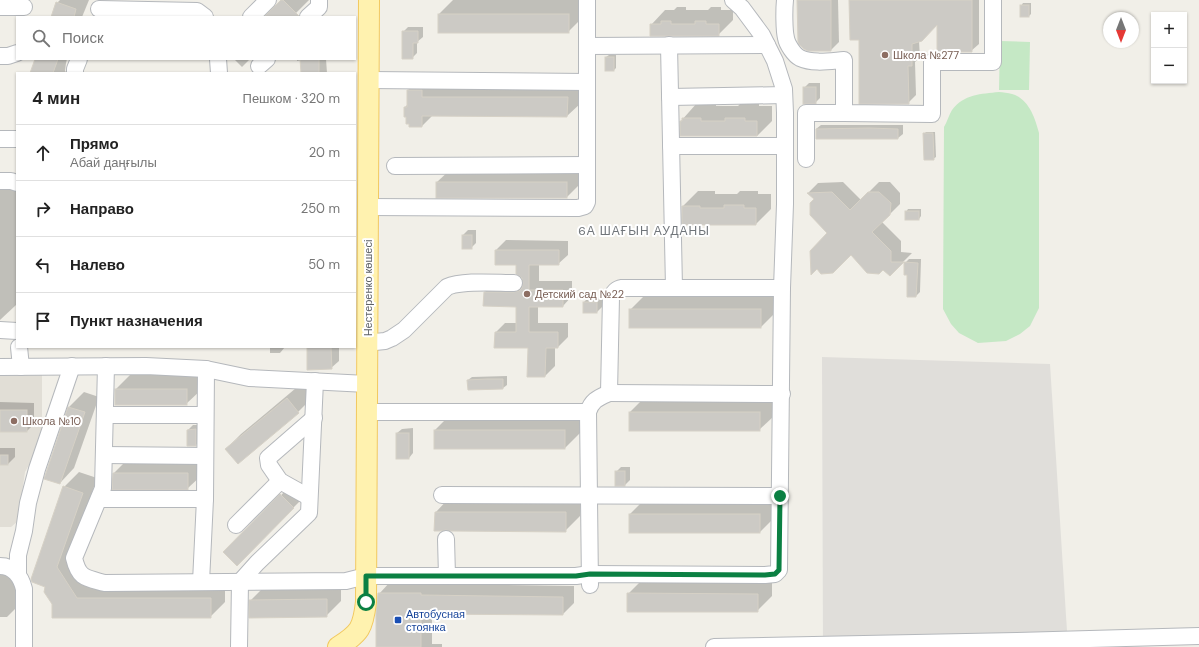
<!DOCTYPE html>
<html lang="ru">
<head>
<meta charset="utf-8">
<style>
	body { margin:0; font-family:"DM Sans",sans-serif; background:#f6f6f6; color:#222 }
	.controls { position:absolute; right:12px; top:12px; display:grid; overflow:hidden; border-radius:0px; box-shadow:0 1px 3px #0004 }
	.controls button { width:36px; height:36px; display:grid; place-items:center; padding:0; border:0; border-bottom:1px solid #e0e0e0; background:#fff; color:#222; font:20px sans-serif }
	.compass { position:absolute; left:1103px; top:12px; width:36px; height:36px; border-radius:50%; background:#fff; box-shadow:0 1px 3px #0004; rotate:180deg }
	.stop { position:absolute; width:12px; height:12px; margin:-9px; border:3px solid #0b8043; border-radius:50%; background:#fff }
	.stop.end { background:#0b8043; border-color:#fff; box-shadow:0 1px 4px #0008 }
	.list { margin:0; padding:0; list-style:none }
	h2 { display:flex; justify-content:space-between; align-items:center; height:52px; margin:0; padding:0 16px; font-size:17px }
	h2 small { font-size:13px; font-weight:400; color:#767676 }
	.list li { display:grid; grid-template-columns:26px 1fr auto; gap:12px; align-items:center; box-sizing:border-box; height:56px; padding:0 16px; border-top:1px solid #e0e0e0 }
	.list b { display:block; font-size:15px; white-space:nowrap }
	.list p { margin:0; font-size:13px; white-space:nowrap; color:#767676 }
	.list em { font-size:13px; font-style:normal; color:#767676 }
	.icon { flex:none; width:22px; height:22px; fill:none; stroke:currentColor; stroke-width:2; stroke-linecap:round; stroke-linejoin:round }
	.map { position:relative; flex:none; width:1199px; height:647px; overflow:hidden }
	.search { position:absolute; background:#fff; box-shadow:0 1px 3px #0004; left:16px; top:16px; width:340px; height:44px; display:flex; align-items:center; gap:10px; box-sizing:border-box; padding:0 14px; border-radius:0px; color:#767676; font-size:15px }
	.panel { position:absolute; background:#fff; box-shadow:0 1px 3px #0004; left:16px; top:72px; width:340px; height:276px; border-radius:0px }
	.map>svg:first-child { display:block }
</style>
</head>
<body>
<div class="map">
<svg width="1199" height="647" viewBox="0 0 1199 647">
	<rect width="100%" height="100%" fill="#f1efe8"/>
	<path fill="#e0deda" d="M822,357L1050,364L1068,647H823Z"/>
	<path fill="#e1ded6" d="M0,374L42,375V442L25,472L18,521L11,527H0Z"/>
	<g fill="#c5e8c5">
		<path d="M1000,41L1030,42L1029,90H999Z"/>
		<path d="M999,92C1003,92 1008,93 1012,94C1029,99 1035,118 1039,133V308L1030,326L1020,334L1006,341L978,343L959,333L951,324L943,309L944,127C947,122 949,115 952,110C964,94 981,94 999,92Z"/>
	</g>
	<g fill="#0003">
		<path d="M60,0H89L82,17H52L57,3Z"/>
		<path d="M282,0H309L292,17H265Z"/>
		<path d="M453,0H583V17L568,32L439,14Z"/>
		<path d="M798,0H838L839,42L831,50Z"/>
		<path d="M850,0H979V44L971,51L938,23L919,41L920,58L915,62L916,95L908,103L860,39Z"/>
		<path d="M1023,3H1031V14L1029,16L1021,6Z"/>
		<path d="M677,7H686V10H708L711,7H721V10H733V20L718,35L651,25L665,10H674Z"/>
		<path d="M408,27H423V37L417,42V53L412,58L403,32Z"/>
		<path d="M609,55H616V68L614,70L606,57Z"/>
		<path d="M37,59H67L66,63L65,71L67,73H31Z"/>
		<path d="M234,59H250L242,67Z"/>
		<path d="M297,59H326L327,73H302V60L297,61Z"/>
		<path d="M421,77L581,84V103L567,116H432L422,126L405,107L408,104V90Z"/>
		<path d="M809,83H820V98L815,103L804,88Z"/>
		<path d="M697,103L716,104V106H738L741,103H759V106H772V121L757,136H681V121Z"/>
		<path d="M821,125H903V134L898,138H875L816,129Z"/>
		<path d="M926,132H935L936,157L933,159L924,134Z"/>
		<path d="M452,168H581V183L567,197L437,182Z"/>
		<path d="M0,179H17L16,305L0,320Z"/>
		<path d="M843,182L861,200L879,182H890L900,193V204L882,222L901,241V252L912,253L890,275L883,268L851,254L829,233L815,199L808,193L818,183Z"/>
		<path d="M698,191H715V194H737L740,191H758V194H771V209L756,224H683V206Z"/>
		<path d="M908,209H921V216L919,219L906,212Z"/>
		<path d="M468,230H476V243L471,248H463V235Z"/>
		<path d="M506,240L568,241V255L558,264H539V281H572V296L563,306H538V323H568V337L558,347H555V366L545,376L529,347L496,332L505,323H517V306L485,292L494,283H524L517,264H496V250Z"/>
		<path d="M909,259H921L920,292L916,296L908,277L905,263Z"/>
		<path d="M645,295H776V312L761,327L630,310Z"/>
		<path d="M589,297L602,298V307L597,312L584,302Z"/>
		<path d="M270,347H285L280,353H270Z"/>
		<path d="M308,347H339V361L331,368Z"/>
		<path d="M131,374L201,375V390L186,404L116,389Z"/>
		<path d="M507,376V385L503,388L468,380L472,377Z"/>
		<path d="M302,383L313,397L298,412L238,462L226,449L241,434Z"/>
		<path d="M84,392L99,397L74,468L60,483L46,478L69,407Z"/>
		<path d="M645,397L774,398V416L759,430L630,412Z"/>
		<path d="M0,402L34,403V424L27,431H0Z"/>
		<path d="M450,415H580V433L565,448L435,430Z"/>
		<path d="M193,425H201L200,440L196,445L188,430Z"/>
		<path d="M413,428V453L409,458L397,433L402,429Z"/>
		<path d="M0,448H15V457L8,464H0Z"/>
		<path d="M129,458L203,459V474L188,488L114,473Z"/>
		<path d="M621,467H630V480L625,485L616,472Z"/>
		<path d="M79,472L97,478L72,552L92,584L225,583V602L210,617L53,603L47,586L64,487Z"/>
		<path d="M296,480L308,493L237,564L225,552Z"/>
		<path d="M450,497L580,498V516L565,531L446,528L435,530L436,512Z"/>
		<path d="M645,499L775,500V517L760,532L630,514Z"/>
		<path d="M0,573H21L20,604L7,617H0Z"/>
		<path d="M643,579H772V596L757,611L628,594Z"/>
		<path d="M390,582H432V584L574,586V603L563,614L432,613V644H442V647H377L379,594Z"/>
		<path d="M341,585V601L326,616L250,601L265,586Z"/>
	</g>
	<g fill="#cccac5" stroke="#d6d1c6">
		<path d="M281,0H283L299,16V17H264Z"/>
		<path d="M797,0H831V51H808L804,49L799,44L798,42Z"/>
		<path d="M849,0H972V52H937V25L922,41L912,44V66H908L909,104H859V40H850Z"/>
		<path d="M56,2L76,9L74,17H51Z"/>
		<rect x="1020" y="5" width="9" height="12"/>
		<rect x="438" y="14" width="131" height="19"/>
		<path d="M661,21H671V24H695V21H706V24H719V36H650V24H661Z"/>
		<path d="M402,31H418V43H413V59H402Z"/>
		<rect x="605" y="57" width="9" height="14"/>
		<path d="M35,59H58L53,73H30Z"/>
		<path d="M300,59H319V73H301Z"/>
		<rect x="803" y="87" width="13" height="17"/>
		<path d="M407,90H422V97H568L567,117L422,116V127H409V124H406V117H404V107H407Z"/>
		<path d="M682,118H701V121H725V118H745V121H757V136H680V121H682Z"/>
		<path d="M869,128L898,129V139H816V129Z"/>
		<path d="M923,133H933L934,160H924Z"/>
		<rect x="436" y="182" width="131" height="16"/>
		<path d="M832,192L850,210L868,192H879L891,203L890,215L872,232L891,251V262H904L890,276L883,270L879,274L867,273L851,255L833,273L821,274L817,269L811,275L810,251L827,233L810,215V203L814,199L807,193Z"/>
		<path d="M724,205H744V208H756V225H682V206H700V208H724Z"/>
		<rect x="905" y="211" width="14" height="9"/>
		<rect x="462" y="235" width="10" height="14"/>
		<path d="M495,250H559V265H529V290H563V307H529V332H558V348H546L545,377H527L528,348H494L495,332H516V307L483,306L484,292H514L519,291L522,288L523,283L522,278L516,274V265H495Z"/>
		<path d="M904,262L918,263L916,297H907V275H904Z"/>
		<rect x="583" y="302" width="14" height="11"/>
		<rect x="629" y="309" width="132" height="19"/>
		<path d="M307,347H331L332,369L307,370Z"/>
		<path d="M487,379H503V389L468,390L467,380Z"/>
		<rect x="115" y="389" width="72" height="16"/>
		<path d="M287,398L299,413L238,464L225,449Z"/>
		<path d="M68,407L85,412L60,484L44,479Z"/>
		<rect x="0" y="410" width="27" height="22"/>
		<rect x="629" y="412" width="131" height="19"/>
		<path d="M196,429V446H187V430Z"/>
		<rect x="434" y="430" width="131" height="19"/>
		<rect x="396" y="433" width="13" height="26"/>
		<rect x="0" y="455" width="8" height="10"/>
		<rect x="615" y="471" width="10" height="15"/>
		<path d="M113,473H188V490H112Z"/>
		<path d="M63,486L83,493L57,567L77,598H211V618H52V604L44,592L45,587L32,582L31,579Z"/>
		<path d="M280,494L294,508L237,566L223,552Z"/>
		<path d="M435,512H566V532L451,531L446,530L440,531H434Z"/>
		<rect x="629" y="514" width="131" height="19"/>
		<path d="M378,593H421V595L563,597V615L421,614V647H376V614Z"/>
		<path d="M627,593L758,594V612H627Z"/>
		<path d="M327,599V617L249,618V600Z"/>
	</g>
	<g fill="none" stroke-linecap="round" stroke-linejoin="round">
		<g stroke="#b5b8bc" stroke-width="18">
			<g id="minor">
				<path d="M785,0C784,9 784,30 786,38C787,44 794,55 800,58C813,64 830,61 844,60V113L932,114V62H993V0"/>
				<path d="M0,7H24"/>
				<path d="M99,9L197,11L205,17"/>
				<path d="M251,17L268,0"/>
				<path d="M308,17L319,7V0"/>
				<path d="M669,45L674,288"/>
				<path d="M587,46L767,45"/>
				<path d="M0,56H8L17,53"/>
				<path d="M218,59L219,73"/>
				<path d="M259,66L267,59"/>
				<path d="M75,73V69L79,59"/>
				<path d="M369,80L587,82"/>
				<path d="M670,97L784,95"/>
				<path d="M0,139H17"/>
				<path d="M671,146H785"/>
				<path d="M806,159V113H844"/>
				<path d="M395,166L587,165"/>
				<path d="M0,181H11L17,183"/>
				<path d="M368,207L578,208L585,206L587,202V0"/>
				<path d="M0,330L17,331"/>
				<path d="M367,341L375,342L385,341L392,338L404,330L447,287C462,280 496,283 514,283"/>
				<path d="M19,347L21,367"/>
				<path d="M106,366L103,488L74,558C79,579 86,578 105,583L346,581L366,576H576L590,574L765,575L775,574L779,570L782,288L785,204V113L784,89L775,61L762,35L742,8L733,0"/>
				<path d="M0,367L146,366L206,369L249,378L367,384"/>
				<path d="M609,393L782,394"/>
				<path d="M367,412H588"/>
				<path d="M105,415H205"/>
				<path d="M104,455L205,456"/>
				<path d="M442,495L780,496"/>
				<path d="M99,499H205"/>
				<path d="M309,499L307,496L280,481L269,465L268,458L314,418"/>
				<path d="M236,525L280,481"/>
				<path d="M446,539L447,576"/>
				<path d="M0,566C14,566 21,577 24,589V647"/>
				<path d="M18,574V555L24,531L28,503L37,469L72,366"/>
				<path d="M201,582L205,499L206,369"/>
				<path d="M590,585L588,412C592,400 598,398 609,393L611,297C614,292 616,289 622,288H782"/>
				<path d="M239,647L240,582L257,563L309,513L315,381"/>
				<path d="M714,647L1017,641L1199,636"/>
			</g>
		</g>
		<g stroke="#f2c960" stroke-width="22">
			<path id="major" d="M338,647C360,633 363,628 366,602L369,0"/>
		</g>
		<use href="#minor" stroke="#fff" stroke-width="16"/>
		<use href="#major" stroke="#fff2af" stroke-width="20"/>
	</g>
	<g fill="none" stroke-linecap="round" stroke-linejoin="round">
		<path stroke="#0b8043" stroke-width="5" d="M366,602V576H576L590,574L765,575L775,574L779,570L780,496"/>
	</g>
	<g fill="#8d6e63" stroke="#fff" stroke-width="1.5">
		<circle cx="885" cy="55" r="4"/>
		<circle cx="527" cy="294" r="4"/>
		<circle cx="14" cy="421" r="4"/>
	</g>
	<rect fill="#1a4fb4" stroke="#fff" stroke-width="1.5" x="394" y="616" width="8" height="8" rx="2"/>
	<g text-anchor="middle" stroke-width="4" stroke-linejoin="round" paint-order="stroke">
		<g font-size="11" fill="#785e54" stroke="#fff" text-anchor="start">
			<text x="893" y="59">Школа №277</text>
			<text x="535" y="298">Детский сад №22</text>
			<text x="22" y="425">Школа №10</text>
		</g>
		<g font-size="11" fill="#5f6368" stroke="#fff">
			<text transform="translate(368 288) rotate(-90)" y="4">Нестеренко көшесі</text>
		</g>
		<g font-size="11" fill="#164399" stroke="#fff" text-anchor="start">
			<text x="406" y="618">Автобусная<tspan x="406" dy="13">стоянка</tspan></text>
		</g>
		<g font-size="12" letter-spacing="1" fill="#70757a" stroke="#fff">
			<text x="644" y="235">6А ШАҒЫН АУДАНЫ</text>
		</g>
	</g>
</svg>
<div class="controls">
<button>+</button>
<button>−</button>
</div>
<svg class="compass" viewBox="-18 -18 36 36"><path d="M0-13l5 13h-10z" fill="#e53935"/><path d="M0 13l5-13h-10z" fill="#767676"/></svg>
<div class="stop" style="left:366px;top:602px"></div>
<div class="stop end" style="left:780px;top:496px"></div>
<div class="search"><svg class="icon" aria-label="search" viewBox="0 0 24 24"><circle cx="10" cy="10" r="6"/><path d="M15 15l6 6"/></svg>Поиск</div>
<section class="panel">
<h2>4 мин<small>Пешком · 320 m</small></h2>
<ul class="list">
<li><svg class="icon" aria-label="ahead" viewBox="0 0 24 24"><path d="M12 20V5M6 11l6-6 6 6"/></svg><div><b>Прямо</b><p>Абай даңғылы</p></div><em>20 m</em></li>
<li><svg class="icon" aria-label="right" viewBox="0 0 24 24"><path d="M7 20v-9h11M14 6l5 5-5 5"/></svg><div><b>Направо</b></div><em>250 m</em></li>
<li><svg class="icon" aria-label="left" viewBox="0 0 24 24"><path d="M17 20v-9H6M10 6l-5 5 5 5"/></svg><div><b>Налево</b></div><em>50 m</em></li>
<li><svg class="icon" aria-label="arrive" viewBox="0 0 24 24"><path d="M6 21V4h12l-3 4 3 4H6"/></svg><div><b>Пункт назначения</b></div></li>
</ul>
</section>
</div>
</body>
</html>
